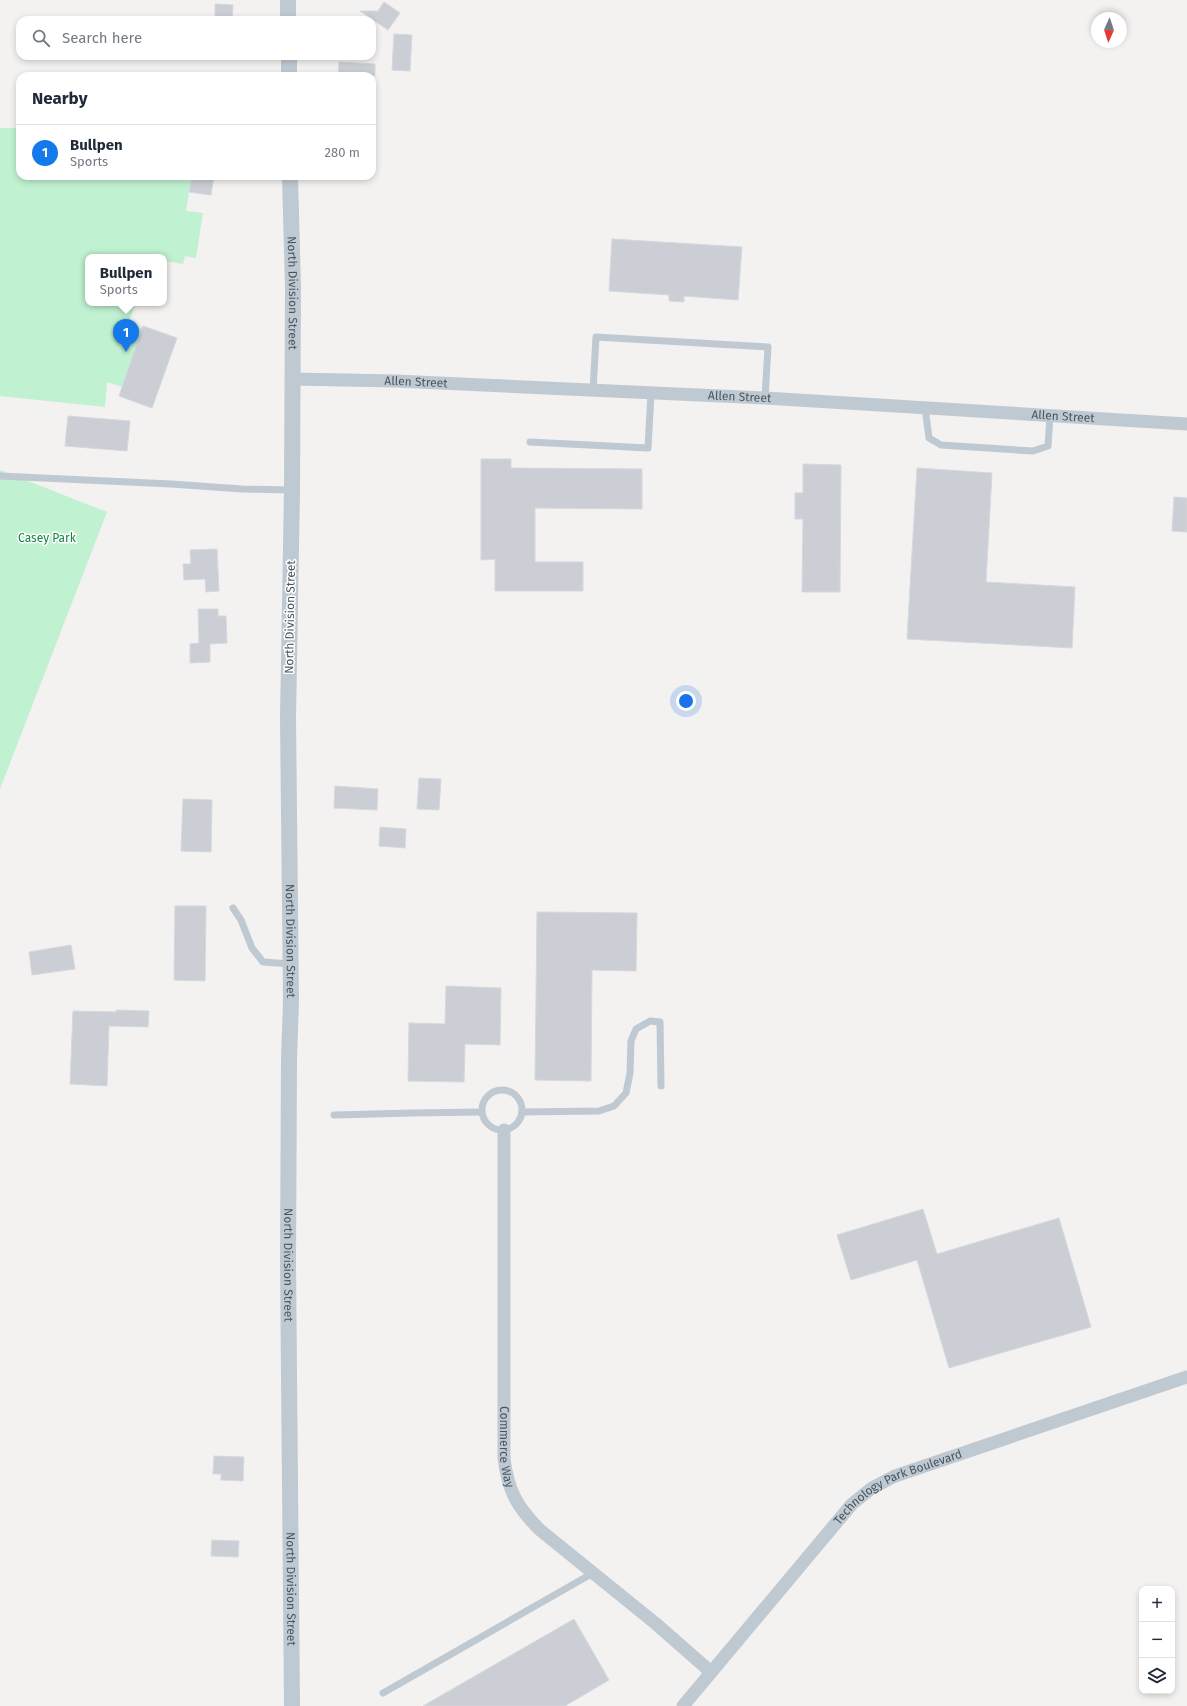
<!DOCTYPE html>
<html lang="en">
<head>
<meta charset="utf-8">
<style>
	body { margin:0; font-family:"Fira Sans",sans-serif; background:#f2f2f3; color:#1f2937 }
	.controls { position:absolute; right:12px; bottom:12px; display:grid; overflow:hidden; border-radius:8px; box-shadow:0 2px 6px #0003 }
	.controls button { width:36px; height:36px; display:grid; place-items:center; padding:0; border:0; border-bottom:1px solid #e0e1e3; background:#fff; color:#1f2937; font:20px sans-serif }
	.compass { position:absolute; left:1091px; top:12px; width:36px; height:36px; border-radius:50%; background:#fff; box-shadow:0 2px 6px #0003; rotate:183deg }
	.you { position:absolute; left:686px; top:701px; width:14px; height:14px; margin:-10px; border:3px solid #fff; border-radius:50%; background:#1a73e8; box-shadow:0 0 0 6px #1a73e833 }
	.badge { display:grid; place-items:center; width:26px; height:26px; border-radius:50%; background:#147aeb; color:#fff; font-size:13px; font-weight:700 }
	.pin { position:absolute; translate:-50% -33px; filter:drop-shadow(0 1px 2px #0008) }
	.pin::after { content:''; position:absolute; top:21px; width:14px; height:12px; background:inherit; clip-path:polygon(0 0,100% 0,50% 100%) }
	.popup { position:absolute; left:85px; top:254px; width:82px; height:52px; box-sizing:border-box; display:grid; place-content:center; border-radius:8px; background:#fff; filter:drop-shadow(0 1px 3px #0005); font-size:13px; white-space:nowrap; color:#747a83 }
	.popup b { font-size:15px; color:#1f2937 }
	.popup::after { content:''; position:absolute; left:50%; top:100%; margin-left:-8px; border:8px solid transparent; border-top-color:#fff }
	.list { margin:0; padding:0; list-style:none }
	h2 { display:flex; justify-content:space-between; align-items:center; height:52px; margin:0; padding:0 16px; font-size:17px }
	h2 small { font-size:13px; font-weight:400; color:#747a83 }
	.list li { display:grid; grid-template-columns:26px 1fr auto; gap:12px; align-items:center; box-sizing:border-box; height:56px; padding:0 16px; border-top:1px solid #e0e1e3 }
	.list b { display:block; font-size:15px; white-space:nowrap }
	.list p { margin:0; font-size:13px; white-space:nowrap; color:#747a83 }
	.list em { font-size:13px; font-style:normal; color:#747a83 }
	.icon { flex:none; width:22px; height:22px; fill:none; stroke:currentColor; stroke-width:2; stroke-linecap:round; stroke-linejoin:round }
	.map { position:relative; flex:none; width:1187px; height:1706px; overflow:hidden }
	.search { position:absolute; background:#fff; box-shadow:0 2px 6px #0003; left:16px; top:16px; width:360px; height:44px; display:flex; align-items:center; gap:10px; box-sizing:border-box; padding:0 14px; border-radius:12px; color:#747a83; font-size:15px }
	.panel { position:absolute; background:#fff; box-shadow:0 2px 6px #0003; left:16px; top:72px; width:360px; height:108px; border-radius:12px }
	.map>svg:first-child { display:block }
</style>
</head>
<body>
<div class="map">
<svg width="1187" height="1706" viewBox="0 0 1187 1706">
	<rect width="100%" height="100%" fill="#f4f1f1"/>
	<g fill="#c0f1d1">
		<path d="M20,126V176H214L211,195L189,192L186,211L203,213L196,258L185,256L183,264L164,261V257H88V303H136L128,323L142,329L122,387L107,382L105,407L0,396V128H16Z"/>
		<path d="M0,470L107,512L0,789Z"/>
	</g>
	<g fill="#cbced4" stroke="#d5d8dd">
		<path d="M384,2L400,13L388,30L360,11H378Z"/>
		<path d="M215,4L233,5L232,20H215Z"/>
		<path d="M394,34L412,35L410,71L392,70Z"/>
		<path d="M339,62L375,64V76H338Z"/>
		<path d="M192,176H214L211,195L189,192Z"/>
		<path d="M612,239L742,247L738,300L684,296V302L669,301V295L609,291Z"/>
		<path d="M143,326L177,338L152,408L119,396Z"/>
		<path d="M68,416L130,421L127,451L65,446Z"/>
		<path d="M481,459H511V468L642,469V509L535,508V562H583V591H495V559L481,560Z"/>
		<path d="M803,464L841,465L840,592H802L803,519H795V493H803Z"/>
		<path d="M917,468L992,473L986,582L1075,587L1072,648L907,639Z"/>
		<path d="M1174,497L1187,498V532L1172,531Z"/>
		<path d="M217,549L219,591L206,592L205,579L184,580L183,564H191L190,550Z"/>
		<path d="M198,609H218V616H226L227,643L210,644V662L190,663V644L199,643Z"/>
		<path d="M419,778L441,779L439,810L417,809Z"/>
		<path d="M335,786L378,789L377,810L334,808Z"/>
		<path d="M183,799L212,800L211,852L181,851Z"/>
		<path d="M380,827L406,829L405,848L379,846Z"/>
		<path d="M175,906H206L205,981L174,980Z"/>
		<path d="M537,912L637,913L636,971L592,970L591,1081L535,1080Z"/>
		<path d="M71,945L75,969L32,975L29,952Z"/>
		<path d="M446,986L501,988L500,1045L465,1044L464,1082L408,1081L409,1023L445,1024Z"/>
		<path d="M116,1010L149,1011L148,1027L109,1026L107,1086L70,1084L73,1011L116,1012Z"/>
		<path d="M923,1209L937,1254L1059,1218L1091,1327L949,1368L917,1260L851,1280L837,1235Z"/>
		<path d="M214,1456L244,1457L243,1481L221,1480V1474H213Z"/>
		<path d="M212,1540L239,1541L238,1557L211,1556Z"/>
		<path d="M574,1619L609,1680L565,1706H423Z"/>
	</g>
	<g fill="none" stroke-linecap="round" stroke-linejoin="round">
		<g stroke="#bfc9d1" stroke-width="7">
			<path d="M593,391L596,337L768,347L765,398"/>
			<path d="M925,408L929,438L941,445L1033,451L1048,446L1050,416"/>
			<path d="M530,442L648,448L651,393"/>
			<path d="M0,476L171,484L242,489L292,490"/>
			<path d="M233,908L241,920L252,948L263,962L291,964"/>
			<circle cx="502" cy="1110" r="20"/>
			<path d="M522,1112L599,1111L614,1106L626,1093L630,1073L631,1041L636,1029L650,1021L660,1022L661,1086"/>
			<path d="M334,1115L412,1113L481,1112"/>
			<path d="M383,1693L593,1573"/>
		</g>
		<g stroke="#bfc9d1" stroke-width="13">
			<path id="s1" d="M292,379L396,381L765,398L1187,424"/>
			<path id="s2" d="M504,1130V1458C508,1491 517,1507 540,1530L655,1623L711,1672"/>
			<path id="s3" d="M683,1706L852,1504L872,1488L895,1476L1187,1377"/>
		</g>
		<g stroke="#bfc9d1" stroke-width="16">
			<path d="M288,0V20"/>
			<path d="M289,56V76"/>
			<path id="s4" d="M290,176L293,288L292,490L288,718L291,1000L289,1059L288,1263L292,1706"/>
		</g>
	</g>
	<g text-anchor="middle" stroke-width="3" stroke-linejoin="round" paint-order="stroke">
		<g font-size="12" fill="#485560" stroke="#fff">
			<text dy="4" stroke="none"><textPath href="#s4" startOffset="117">North Division Street</textPath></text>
			<text dy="4" stroke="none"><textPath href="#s1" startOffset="124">Allen Street</textPath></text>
			<text dy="4" stroke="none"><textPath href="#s1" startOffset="448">Allen Street</textPath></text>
			<text dy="4" stroke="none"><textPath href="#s1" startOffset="772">Allen Street</textPath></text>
			<text transform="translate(290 617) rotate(-89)" y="4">North Division Street</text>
			<text dy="4" stroke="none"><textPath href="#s4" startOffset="765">North Division Street</textPath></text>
			<text dy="4" stroke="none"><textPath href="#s4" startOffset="1089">North Division Street</textPath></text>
			<text dy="4" stroke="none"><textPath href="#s2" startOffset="317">Commerce Way</textPath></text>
			<text dy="4" stroke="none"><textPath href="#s3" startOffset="312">Technology Park Boulevard</textPath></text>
			<text dy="4" stroke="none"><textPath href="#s4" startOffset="1413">North Division Street</textPath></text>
		</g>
		<g font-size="12" fill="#158549" stroke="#fff">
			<text x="47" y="542">Casey Park</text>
		</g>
	</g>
</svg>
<div class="controls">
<button>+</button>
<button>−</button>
<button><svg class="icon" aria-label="layers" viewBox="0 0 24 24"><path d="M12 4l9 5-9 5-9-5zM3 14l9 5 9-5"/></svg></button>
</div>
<svg class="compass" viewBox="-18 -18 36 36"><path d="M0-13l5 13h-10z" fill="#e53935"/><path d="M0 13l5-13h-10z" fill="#747a83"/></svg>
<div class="you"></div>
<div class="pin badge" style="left:126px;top:352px">1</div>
<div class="popup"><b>Bullpen</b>Sports</div>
<div class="search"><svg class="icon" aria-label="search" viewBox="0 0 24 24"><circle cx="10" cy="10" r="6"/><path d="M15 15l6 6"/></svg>Search here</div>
<section class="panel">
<h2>Nearby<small></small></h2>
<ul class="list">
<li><span class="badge">1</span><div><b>Bullpen</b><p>Sports</p></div><em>280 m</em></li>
</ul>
</section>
</div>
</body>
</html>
